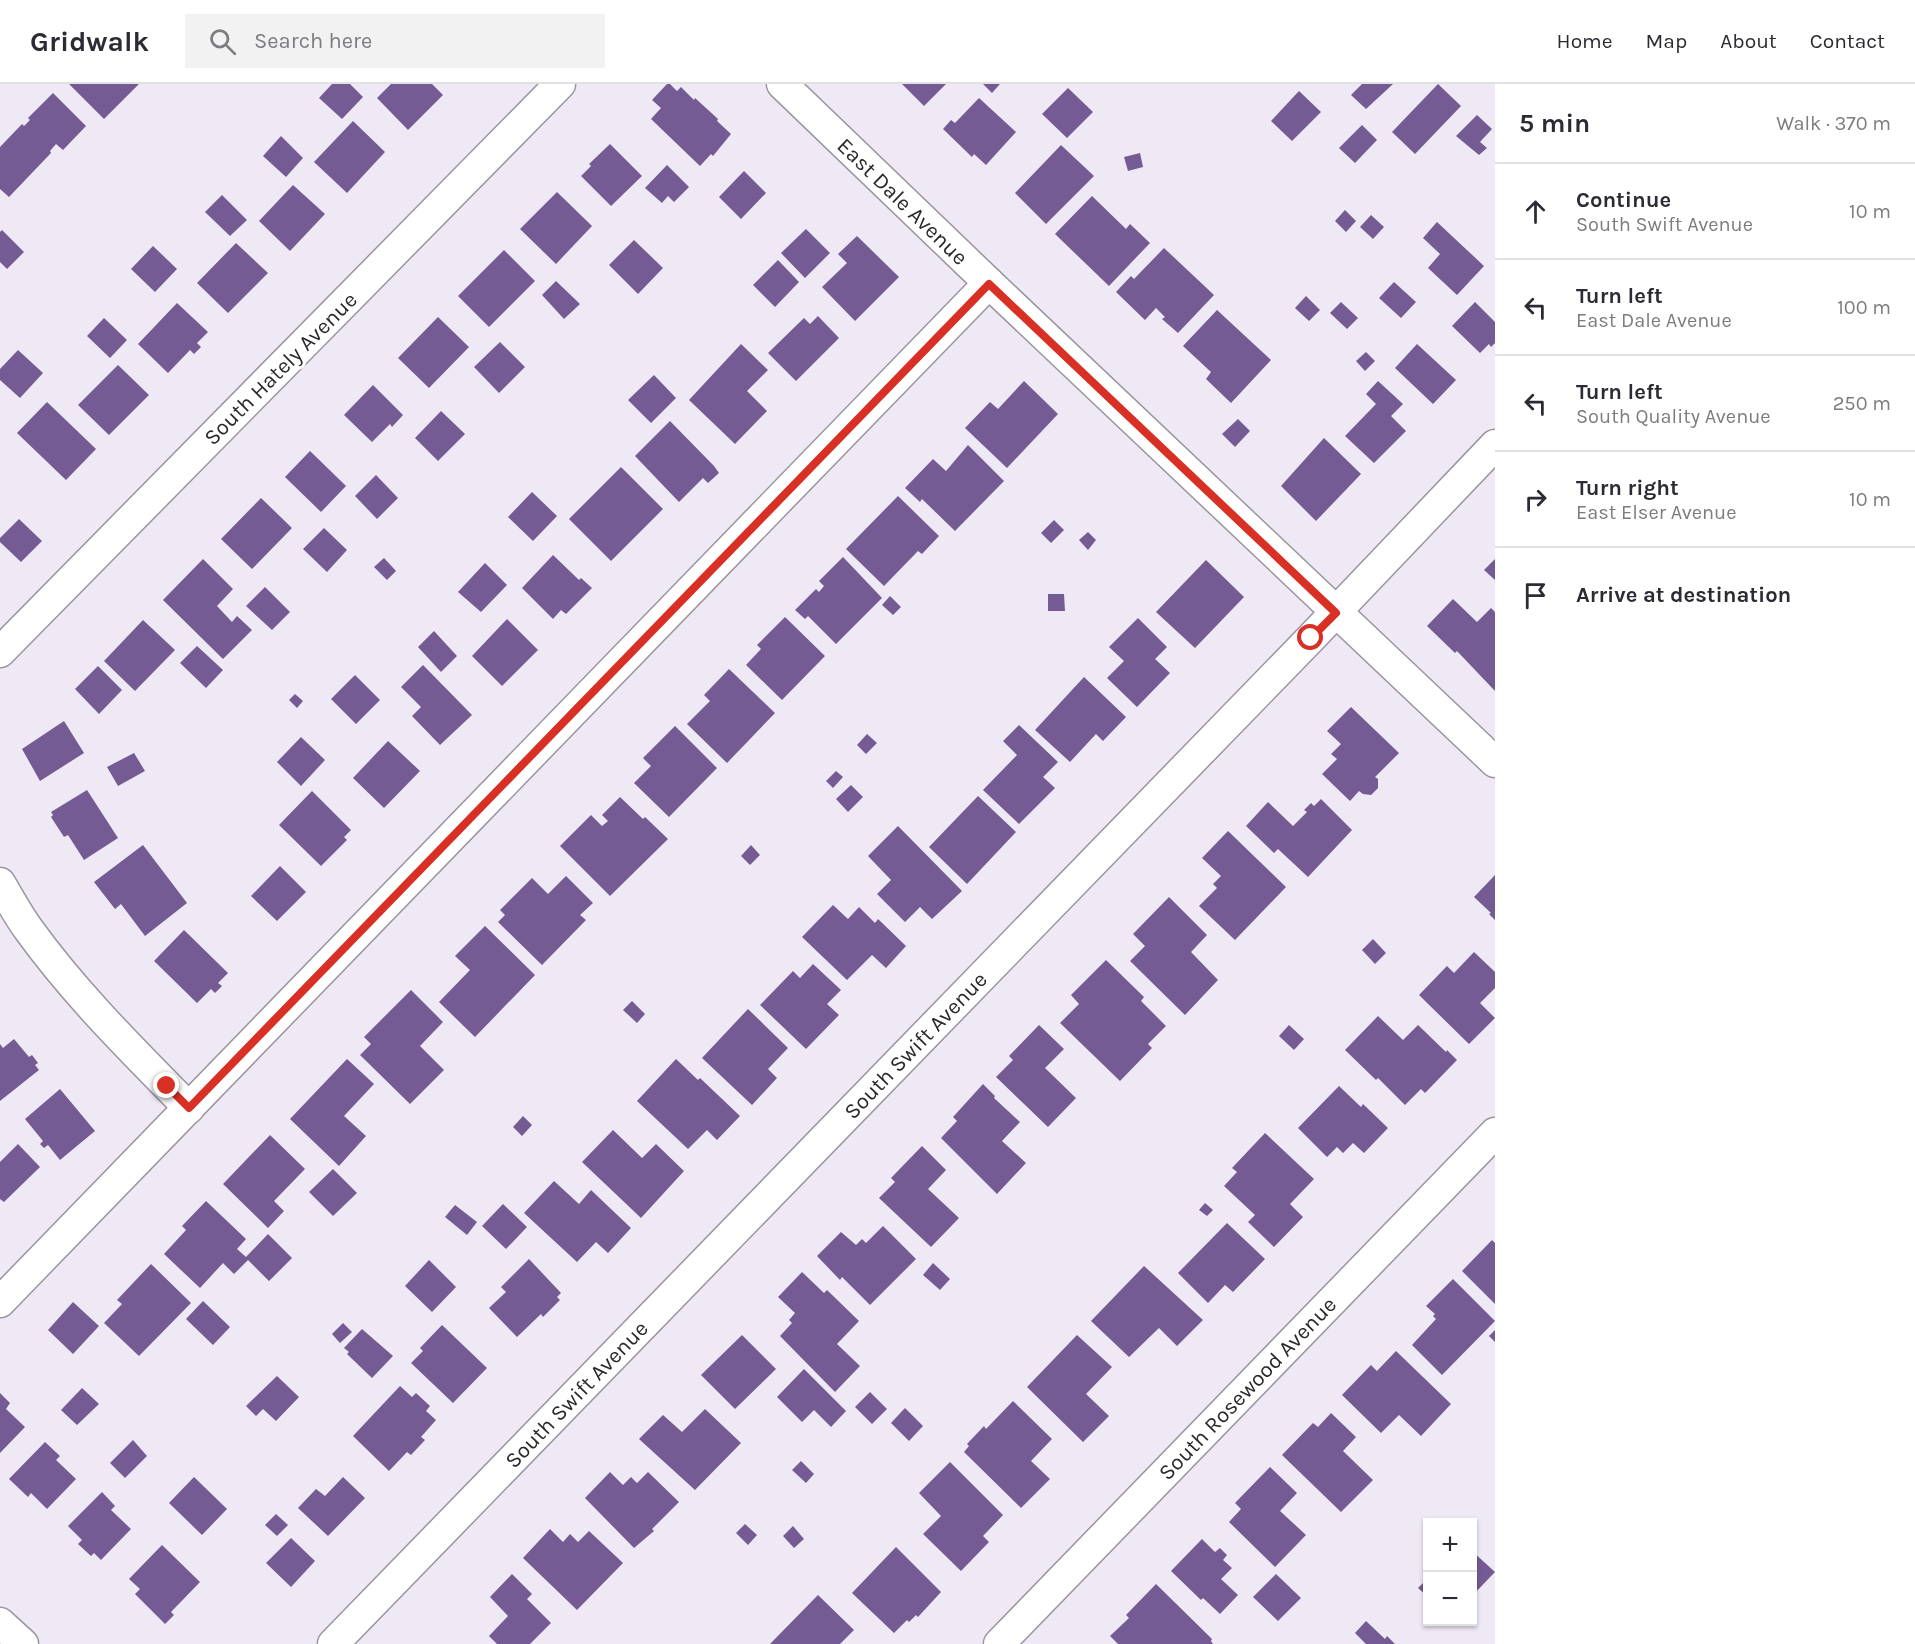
<!DOCTYPE html>
<html lang="en">
<head>
<meta charset="utf-8">
<style>
	body { margin:0; font-family:Karla,sans-serif; background:#f2f2f3; color:#2b2b33 }
	.controls { position:absolute; right:18px; bottom:18px; display:grid; overflow:hidden; border-radius:0px; box-shadow:0 2px 4px #0004 }
	.controls button { width:54px; height:54px; display:grid; place-items:center; padding:0; border:0; border-bottom:2px solid #e1e1e2; background:#fff; color:#2b2b33; font:30px sans-serif }
	.stop { position:absolute; width:18px; height:18px; margin:-14px; border:4px solid #d93025; border-radius:50%; background:#fff }
	.stop.end { background:#d93025; border-color:#fff; box-shadow:0 2px 6px #0008 }
	.list { margin:0; padding:0; list-style:none }
	h2 { display:flex; justify-content:space-between; align-items:center; height:78px; margin:0; padding:0 24px; font-size:26px }
	h2 small { font-size:20px; font-weight:400; color:#7c7c81 }
	.list li { display:grid; grid-template-columns:39px 1fr auto; gap:18px; align-items:center; box-sizing:border-box; height:96px; padding:0 24px; border-top:2px solid #e1e1e2 }
	.list b { display:block; font-size:22px; white-space:nowrap }
	.list p { margin:0; font-size:20px; white-space:nowrap; color:#7c7c81 }
	.list em { font-size:20px; font-style:normal; color:#7c7c81 }
	.icon { flex:none; width:33px; height:33px; fill:none; stroke:currentColor; stroke-width:2; stroke-linecap:round; stroke-linejoin:round }
	.map { position:relative; flex:none; width:1495px; height:1560px; overflow:hidden }
	header { display:flex; align-items:center; gap:36px; box-sizing:border-box; height:84px; padding:0 30px; background:#fff; border-bottom:2px solid #e1e1e2 }
	header strong { font-size:28px }
	nav { display:flex; gap:33px; margin-inline-start:auto; font-size:21px }
	.search { width:420px; height:54px; background:#f2f2f3; display:flex; align-items:center; gap:15px; box-sizing:border-box; padding:0 21px; border-radius:0px; color:#7c7c81; font-size:22px }
	main { display:flex }
	aside { flex:1; background:#fff }
	.map>svg:first-child { display:block }
</style>
</head>
<body>
<header>
<strong>Gridwalk</strong>
<div class="search"><svg class="icon" aria-label="search" viewBox="0 0 24 24"><circle cx="10" cy="10" r="6"/><path d="M15 15l6 6"/></svg>Search here</div>
<nav><a>Home</a><a>Map</a><a>About</a><a>Contact</a></nav>
</header>
<main>
<div class="map">
<svg width="1495" height="1560" viewBox="0 0 1495 1560">
	<rect width="100%" height="100%" fill="#eee9f4"/>
	<g fill="#755b93">
		<path d="M69,0H139L104,35Z"/>
		<path d="M332,0H350L363,13L342,35L319,14Z"/>
		<path d="M391,0H432L443,11L408,46L377,14Z"/>
		<path d="M667,0H670L677,7L681,3L694,16L695,14L718,35L717,37L731,50L713,72L711,70L700,82L651,35L661,24L652,16Z"/>
		<path d="M902,0H946L924,22Z"/>
		<path d="M983,0H1000L992,9Z"/>
		<path d="M1362,0H1393L1366,25L1351,11Z"/>
		<path d="M1438,0L1461,22L1415,70L1392,48Z"/>
		<path d="M1068,4L1093,28L1067,54L1042,30Z"/>
		<path d="M1299,7L1321,28L1292,57L1271,37Z"/>
		<path d="M53,9L86,42L63,66L56,60L50,67L51,69L9,113L0,105V63L22,40L24,42L30,36L28,34Z"/>
		<path d="M979,14L1016,48L986,81L974,70L972,73L943,45L951,36L955,39Z"/>
		<path d="M1477,31L1492,45L1480,58L1487,64L1479,71L1456,52Z"/>
		<path d="M353,37L385,68L347,109L314,78Z"/>
		<path d="M1362,41L1377,56L1355,79L1339,64Z"/>
		<path d="M281,52L303,74L286,93L263,72Z"/>
		<path d="M610,60L642,92L611,122L581,92L591,82L589,80Z"/>
		<path d="M1061,61L1094,92L1046,140L1015,109Z"/>
		<path d="M1140,69L1143,83L1128,87L1124,73Z"/>
		<path d="M667,81L689,103L674,118L668,112L662,119L645,104Z"/>
		<path d="M744,87L766,109L741,135L719,113Z"/>
		<path d="M293,101L325,130L290,167L259,137Z"/>
		<path d="M557,108L592,142L556,180L520,145Z"/>
		<path d="M222,111L247,136L230,152L205,128Z"/>
		<path d="M1092,112L1126,145L1130,140L1150,159L1109,202L1055,150Z"/>
		<path d="M1345,126L1356,137L1346,148L1335,137Z"/>
		<path d="M1371,131L1384,143L1373,155L1360,143Z"/>
		<path d="M1437,138L1484,182L1457,211L1428,184L1440,170L1423,154Z"/>
		<path d="M806,145L830,169L805,194L781,169Z"/>
		<path d="M2,146L24,168L7,185L0,178V148Z"/>
		<path d="M857,152L899,193L855,237L822,203L847,179L838,170Z"/>
		<path d="M634,156L663,184L638,210L609,181Z"/>
		<path d="M236,159L268,189L228,229L197,199Z"/>
		<path d="M153,162L177,185L155,208L131,185Z"/>
		<path d="M1164,164L1214,211L1178,249L1162,235L1165,233L1156,224L1145,236L1116,208L1131,192L1134,195Z"/>
		<path d="M504,166L535,197L489,243L458,212Z"/>
		<path d="M778,176L799,198L775,223L753,201Z"/>
		<path d="M556,197L580,220L564,235L542,211Z"/>
		<path d="M1394,198L1416,218L1401,234L1379,214Z"/>
		<path d="M1306,212L1320,226L1309,237L1295,224Z"/>
		<path d="M1341,218L1358,234L1347,245L1330,229Z"/>
		<path d="M1475,218L1495,238V259L1491,263L1489,260L1480,269L1452,242Z"/>
		<path d="M177,219L208,248L197,259L201,263L194,270L190,266L168,289L138,260Z"/>
		<path d="M1217,226L1271,276L1231,319L1206,295L1211,288L1183,262Z"/>
		<path d="M818,232L839,254L796,297L768,269L804,234L810,240Z"/>
		<path d="M438,233L469,263L429,304L398,274Z"/>
		<path d="M104,234L127,256L110,274L87,252Z"/>
		<path d="M500,258L525,283L499,309L474,283Z"/>
		<path d="M741,260L768,286L747,307L767,327L735,360L689,316Z"/>
		<path d="M1417,260L1456,296L1433,320L1395,284Z"/>
		<path d="M18,266L43,289L20,314L0,296V285Z"/>
		<path d="M1366,268L1375,277L1365,287L1356,277Z"/>
		<path d="M118,281L149,311L109,351L78,321Z"/>
		<path d="M654,291L676,314L651,339L628,316Z"/>
		<path d="M1024,297L1058,330L1007,384L965,344L990,318L998,325Z"/>
		<path d="M1378,297L1403,320L1391,332L1406,347L1374,379L1345,352L1376,320L1366,310Z"/>
		<path d="M373,301L403,331L392,343L390,340L372,358L344,331Z"/>
		<path d="M47,318L96,365L66,396L17,349Z"/>
		<path d="M441,327L465,350L438,377L415,354Z"/>
		<path d="M1238,335L1250,347L1235,363L1222,350Z"/>
		<path d="M670,337L714,382L719,389L708,399L703,394L679,418L635,372Z"/>
		<path d="M1324,354L1361,390L1316,437L1281,402Z"/>
		<path d="M968,361L1004,397L955,447L922,415L920,418L905,404L933,375L946,387Z"/>
		<path d="M310,367L346,402L321,428L285,393Z"/>
		<path d="M621,383L663,425L611,477L569,435Z"/>
		<path d="M376,391L398,414L377,435L355,412Z"/>
		<path d="M532,408L557,432L533,457L508,433Z"/>
		<path d="M898,412L939,452L922,470L918,467L884,502L846,465Z"/>
		<path d="M261,414L292,444L252,485L221,455Z"/>
		<path d="M19,435L42,457L21,478L0,458V454Z"/>
		<path d="M1054,436L1064,446L1051,459L1041,449Z"/>
		<path d="M324,444L347,466L327,488L303,465Z"/>
		<path d="M1088,448L1096,456L1088,466L1079,456Z"/>
		<path d="M553,471L579,496L581,494L592,504L566,530L561,526L553,535L522,504Z"/>
		<path d="M843,473L882,514L836,560L808,532L805,535L795,526L816,505L819,508L824,502L819,497Z"/>
		<path d="M384,474L396,487L387,496L374,483Z"/>
		<path d="M203,475L233,505L217,522L232,538L237,532L252,546L223,575L163,516Z"/>
		<path d="M1495,475V496L1484,486Z"/>
		<path d="M1206,476L1244,513L1195,564L1156,528Z"/>
		<path d="M485,479L507,501L481,528L458,508Z"/>
		<path d="M265,503L290,528L272,546L246,522Z"/>
		<path d="M1048,510H1064L1065,527H1048Z"/>
		<path d="M890,512L901,523L893,531L882,521Z"/>
		<path d="M1453,515L1477,538L1491,524L1495,528V607L1457,567L1455,569L1427,542Z"/>
		<path d="M785,533L825,572L782,616L746,581L761,565L757,561Z"/>
		<path d="M1138,534L1167,563L1155,575L1170,589L1137,623L1107,594L1124,577L1109,563Z"/>
		<path d="M507,535L538,566L502,602L472,572Z"/>
		<path d="M143,536L175,566L135,607L104,577Z"/>
		<path d="M434,547L457,572L441,588L418,563Z"/>
		<path d="M197,562L223,586L206,604L180,579Z"/>
		<path d="M423,581L472,631L440,661L412,632L421,623L401,603Z"/>
		<path d="M98,582L122,606L99,630L75,605Z"/>
		<path d="M729,585L775,629L727,679L687,640L710,617L704,611Z"/>
		<path d="M355,591L380,616L356,640L331,615Z"/>
		<path d="M1084,593L1126,633L1103,657L1096,650L1070,678L1035,646Z"/>
		<path d="M295,610L303,617L297,624L289,616Z"/>
		<path d="M1351,623L1399,669L1375,693L1378,695V704L1371,711L1363,710L1359,707L1350,717L1322,690L1337,675L1331,670L1341,660L1327,647Z"/>
		<path d="M64,637L84,669L40,697L22,665Z"/>
		<path d="M1019,641L1058,678L1043,693L1055,704L1019,740L983,706L1017,671L1003,657Z"/>
		<path d="M675,642L717,684L669,733L634,699L651,682L643,674Z"/>
		<path d="M867,650L877,659L866,670L857,661Z"/>
		<path d="M301,653L325,676L301,702L277,678Z"/>
		<path d="M388,657L420,687L384,724L353,694Z"/>
		<path d="M134,669L145,687L118,702L107,683Z"/>
		<path d="M836,687L843,693L833,704L826,697Z"/>
		<path d="M851,701L863,713L848,728L836,715Z"/>
		<path d="M87,706L118,754L84,776L68,751L64,753L51,733L53,731L51,728Z"/>
		<path d="M312,707L351,746L344,753L347,756L321,782L279,741Z"/>
		<path d="M978,712L1016,748L967,800L929,763Z"/>
		<path d="M620,713L643,735L645,733L668,755L610,812L560,762L591,731L602,742L608,737L602,731Z"/>
		<path d="M1321,715L1352,746L1308,793L1278,765L1274,769L1246,742L1268,718L1293,742L1307,728L1304,726L1311,719L1314,722Z"/>
		<path d="M898,742L962,807L932,835L920,823L905,838L877,810L891,796L868,772Z"/>
		<path d="M1228,747L1286,803L1235,856L1199,822L1217,804L1213,800L1221,792L1202,774Z"/>
		<path d="M143,761L187,819L145,852L121,820L115,825L94,798Z"/>
		<path d="M751,761L760,771L750,781L741,772Z"/>
		<path d="M280,782L306,808L277,837L251,812Z"/>
		<path d="M1495,791V836L1489,830L1491,829L1474,813Z"/>
		<path d="M566,792L593,819L580,831L586,836L542,881L498,838L505,831L500,826L532,794L548,810Z"/>
		<path d="M1169,813L1207,851L1191,868L1218,896L1185,931L1130,877L1145,862L1133,850Z"/>
		<path d="M833,821L848,835L859,823L875,839L878,835L906,862L886,884L872,871L847,896L802,853Z"/>
		<path d="M485,842L535,891L475,953L439,918L470,886L455,872Z"/>
		<path d="M184,846L228,889L218,899L222,902L215,909L211,905L197,919L154,877Z"/>
		<path d="M1373,855L1386,869L1375,880L1362,866Z"/>
		<path d="M1474,868L1495,888V904L1480,919L1495,934L1469,960L1419,911L1447,882L1454,889Z"/>
		<path d="M1106,876L1144,913L1141,917L1166,942L1148,960L1152,964L1120,997L1060,939L1079,920L1071,911Z"/>
		<path d="M813,880L841,906L827,920L839,931L806,965L760,921L793,887L800,894Z"/>
		<path d="M411,906L443,938L420,962L444,986L410,1020L360,971L371,960L364,953Z"/>
		<path d="M632,917L645,930L637,939L623,926Z"/>
		<path d="M748,925L788,964L768,985L777,994L752,1021L702,974Z"/>
		<path d="M1378,932L1403,956L1418,941L1446,968L1447,966L1457,976L1425,1009L1421,1005L1405,1021L1378,994L1376,996L1345,966Z"/>
		<path d="M1039,941L1064,965L1045,984L1076,1014L1048,1043L996,993L1013,976L1009,972Z"/>
		<path d="M1289,941L1304,955L1294,966L1279,952Z"/>
		<path d="M14,955L29,973L32,971L38,979L35,981L39,986L0,1017V960L3,964Z"/>
		<path d="M347,975L374,1000L344,1032L366,1052L339,1082L290,1035Z"/>
		<path d="M676,975L698,996L700,994L740,1032L717,1056L707,1046L688,1065L637,1017Z"/>
		<path d="M983,1000L995,1012L994,1014L1020,1038L1002,1057L1026,1079L997,1110L941,1054L957,1037L953,1033Z"/>
		<path d="M1339,1002L1361,1023L1363,1020L1388,1044L1364,1069L1353,1059L1343,1069L1337,1063L1327,1073L1298,1044Z"/>
		<path d="M60,1005L95,1047L60,1076L48,1061L44,1064L40,1060L43,1057L25,1035Z"/>
		<path d="M523,1032L532,1041L522,1052L513,1043Z"/>
		<path d="M613,1046L642,1074L656,1060L684,1087L641,1134L582,1078Z"/>
		<path d="M1265,1049L1314,1095L1290,1120L1303,1133L1274,1163L1248,1138L1255,1131L1224,1102L1237,1088L1232,1084Z"/>
		<path d="M270,1051L305,1085L274,1117L284,1127L268,1144L223,1100Z"/>
		<path d="M18,1060L40,1083L4,1118L0,1115V1078Z"/>
		<path d="M922,1062L946,1086L928,1105L959,1134L931,1163L879,1114L895,1098L891,1094Z"/>
		<path d="M333,1085L357,1109L333,1132L309,1108Z"/>
		<path d="M554,1097L579,1120L591,1106L631,1144L608,1169L596,1158L577,1178L524,1129Z"/>
		<path d="M206,1117L246,1155L237,1165L246,1173L268,1150L292,1174L269,1197L248,1176L234,1190L223,1179L200,1204L164,1170L186,1146L182,1142Z"/>
		<path d="M1205,1119L1213,1126L1207,1132L1199,1126Z"/>
		<path d="M503,1120L527,1143L506,1165L482,1142Z"/>
		<path d="M455,1121L477,1138L467,1151L445,1133Z"/>
		<path d="M1227,1139L1265,1175L1233,1208L1225,1201L1208,1219L1178,1189Z"/>
		<path d="M883,1142L916,1175L870,1221L842,1193L840,1196L817,1172L841,1148L856,1161L862,1155L866,1159Z"/>
		<path d="M1492,1156L1495,1159V1220L1462,1187Z"/>
		<path d="M529,1175L561,1209L557,1213L560,1216L543,1233L541,1230L517,1253L489,1224L506,1208L501,1203Z"/>
		<path d="M429,1176L456,1203L432,1228L405,1202Z"/>
		<path d="M933,1179L950,1195L940,1206L923,1191Z"/>
		<path d="M151,1180L191,1219L139,1272L104,1239L122,1220L117,1216Z"/>
		<path d="M1144,1182L1203,1236L1177,1262L1159,1244L1129,1273L1091,1237Z"/>
		<path d="M802,1188L824,1209L827,1206L859,1237L837,1260L860,1282L835,1308L780,1252L792,1239L789,1236L795,1229L778,1213Z"/>
		<path d="M1453,1195L1495,1237L1442,1291L1412,1261L1436,1235L1433,1232L1435,1230L1426,1222Z"/>
		<path d="M203,1217L230,1243L213,1261L186,1235Z"/>
		<path d="M73,1218L99,1242L73,1270L48,1246Z"/>
		<path d="M343,1239L352,1248L340,1259L332,1250Z"/>
		<path d="M442,1241L487,1284L453,1319L411,1279L423,1267L420,1264Z"/>
		<path d="M362,1245L393,1272L372,1294L347,1270L349,1268L344,1264Z"/>
		<path d="M1495,1246V1258L1489,1252Z"/>
		<path d="M742,1251L776,1285L735,1325L701,1291Z"/>
		<path d="M1077,1251L1112,1283L1086,1310L1109,1332L1083,1358L1027,1303Z"/>
		<path d="M1396,1267L1451,1320L1421,1352L1399,1331L1381,1349L1342,1311L1371,1281L1377,1287Z"/>
		<path d="M804,1285L846,1327L831,1343L814,1326L802,1338L777,1313Z"/>
		<path d="M277,1292L299,1313L276,1337L263,1325L256,1332L246,1322Z"/>
		<path d="M400,1302L412,1313L416,1309L430,1322L426,1327L436,1336L421,1353L425,1356L411,1371L407,1368L389,1387L353,1352Z"/>
		<path d="M82,1304L99,1320L77,1341L61,1326Z"/>
		<path d="M870,1308L887,1325L872,1340L855,1323Z"/>
		<path d="M0,1309L10,1319L6,1325L25,1343L0,1369Z"/>
		<path d="M1013,1317L1052,1355L1031,1377L1050,1395L1021,1424L964,1368L969,1362L967,1360L984,1342L986,1345Z"/>
		<path d="M905,1324L923,1342L909,1357L891,1339Z"/>
		<path d="M705,1325L741,1359L695,1406L639,1355L663,1331L682,1348Z"/>
		<path d="M1331,1329L1356,1353L1343,1367L1373,1396L1341,1428L1282,1371L1313,1339L1318,1343Z"/>
		<path d="M133,1356L147,1372L125,1394L110,1379Z"/>
		<path d="M45,1358L60,1372L56,1376L76,1395L47,1425L31,1409L28,1413L9,1395Z"/>
		<path d="M801,1377L814,1390L806,1399L792,1386Z"/>
		<path d="M950,1378L1003,1431L983,1452L989,1458L961,1487L923,1450L941,1432L919,1409Z"/>
		<path d="M1270,1383L1297,1409L1280,1427L1306,1451L1275,1483L1229,1438L1241,1425L1235,1419Z"/>
		<path d="M610,1388L623,1401L631,1393L637,1399L648,1388L679,1418L652,1445L654,1447L634,1464L585,1414Z"/>
		<path d="M194,1393L227,1425L202,1451L169,1419Z"/>
		<path d="M343,1393L365,1414L328,1452L298,1424L316,1405L325,1412Z"/>
		<path d="M102,1408L115,1422L111,1426L131,1445L101,1476L94,1469L91,1472L78,1460L82,1456L68,1442Z"/>
		<path d="M276,1430L288,1441L277,1452L265,1441Z"/>
		<path d="M745,1440L757,1451L748,1461L736,1449Z"/>
		<path d="M793,1442L804,1455L794,1464L783,1452Z"/>
		<path d="M550,1445L563,1458L570,1450L578,1458L589,1447L623,1479L577,1526L523,1474Z"/>
		<path d="M291,1454L315,1477L291,1503L266,1479Z"/>
		<path d="M1202,1455L1215,1468L1220,1464L1227,1471L1223,1476L1232,1484L1221,1495L1238,1511L1220,1530L1203,1514L1201,1516L1171,1487Z"/>
		<path d="M162,1461L200,1498L171,1528L174,1531L165,1540L135,1510L140,1505L129,1495Z"/>
		<path d="M896,1463L941,1508L918,1533L916,1531L909,1538L907,1536L894,1549L852,1509Z"/>
		<path d="M1472,1467L1495,1488L1472,1512Z"/>
		<path d="M512,1490L532,1510L527,1515L551,1539L530,1560H497L489,1552L508,1532L490,1513Z"/>
		<path d="M1276,1490L1301,1514L1278,1537L1253,1513Z"/>
		<path d="M1428,1494V1513L1418,1504Z"/>
		<path d="M1156,1500L1212,1555L1211,1557L1213,1560H1118L1110,1552L1129,1534L1126,1531Z"/>
		<path d="M818,1511L854,1546L840,1560H770Z"/>
		<path d="M1366,1537L1385,1555L1387,1552L1395,1560H1366L1355,1549Z"/>
	</g>
	<g fill="none" stroke-linecap="round" stroke-linejoin="round">
		<g stroke="#9a95a0" stroke-width="33">
			<g id="street">
				<path d="M782,0L989,199L1495,678"/>
				<path d="M0,568L560,0"/>
				<path d="M0,799C9,814 18,831 29,846C76,911 133,967 189,1024"/>
				<path d="M0,1218L989,199"/>
				<path d="M0,1539L23,1560"/>
				<path d="M333,1560L1311,554L1495,361"/>
				<path d="M999,1560L1495,1049"/>
			</g>
		</g>
		<use href="#street" stroke="#fff" stroke-width="30"/>
	</g>
	<g fill="none" stroke-linecap="round" stroke-linejoin="round">
		<path stroke="#d93025" stroke-width="8" d="M167,1002L189,1024L989,200L1336,529L1311,554"/>
	</g>
	<g text-anchor="middle" stroke-width="6" stroke-linejoin="round" paint-order="stroke">
		<g font-size="22" fill="#2a282d" stroke="#fff">
			<text transform="translate(903 117) rotate(44)" y="8">East Dale Avenue</text>
			<text transform="translate(280 284) rotate(-45)" y="8">South Hately Avenue</text>
			<text transform="translate(915 961) rotate(-46)" y="8">South Swift Avenue</text>
			<text transform="translate(1247 1304) rotate(-46)" y="8">South Rosewood Avenue</text>
			<text transform="translate(576 1310) rotate(-46)" y="8">South Swift Avenue</text>
		</g>
	</g>
</svg>
<div class="controls">
<button>+</button>
<button>−</button>
</div>
<div class="stop" style="left:1311px;top:554px"></div>
<div class="stop end" style="left:167px;top:1002px"></div>
</div>
<aside>
<h2>5 min<small>Walk · 370 m</small></h2>
<ul class="list">
<li><svg class="icon" aria-label="ahead" viewBox="0 0 24 24"><path d="M12 20V5M6 11l6-6 6 6"/></svg><div><b>Continue</b><p>South Swift Avenue</p></div><em>10 m</em></li>
<li><svg class="icon" aria-label="left" viewBox="0 0 24 24"><path d="M17 20v-9H6M10 6l-5 5 5 5"/></svg><div><b>Turn left</b><p>East Dale Avenue</p></div><em>100 m</em></li>
<li><svg class="icon" aria-label="left" viewBox="0 0 24 24"><path d="M17 20v-9H6M10 6l-5 5 5 5"/></svg><div><b>Turn left</b><p>South Quality Avenue</p></div><em>250 m</em></li>
<li><svg class="icon" aria-label="right" viewBox="0 0 24 24"><path d="M7 20v-9h11M14 6l5 5-5 5"/></svg><div><b>Turn right</b><p>East Elser Avenue</p></div><em>10 m</em></li>
<li><svg class="icon" aria-label="arrive" viewBox="0 0 24 24"><path d="M6 21V4h12l-3 4 3 4H6"/></svg><div><b>Arrive at destination</b></div></li>
</ul>
</aside>
</main>
</body>
</html>
